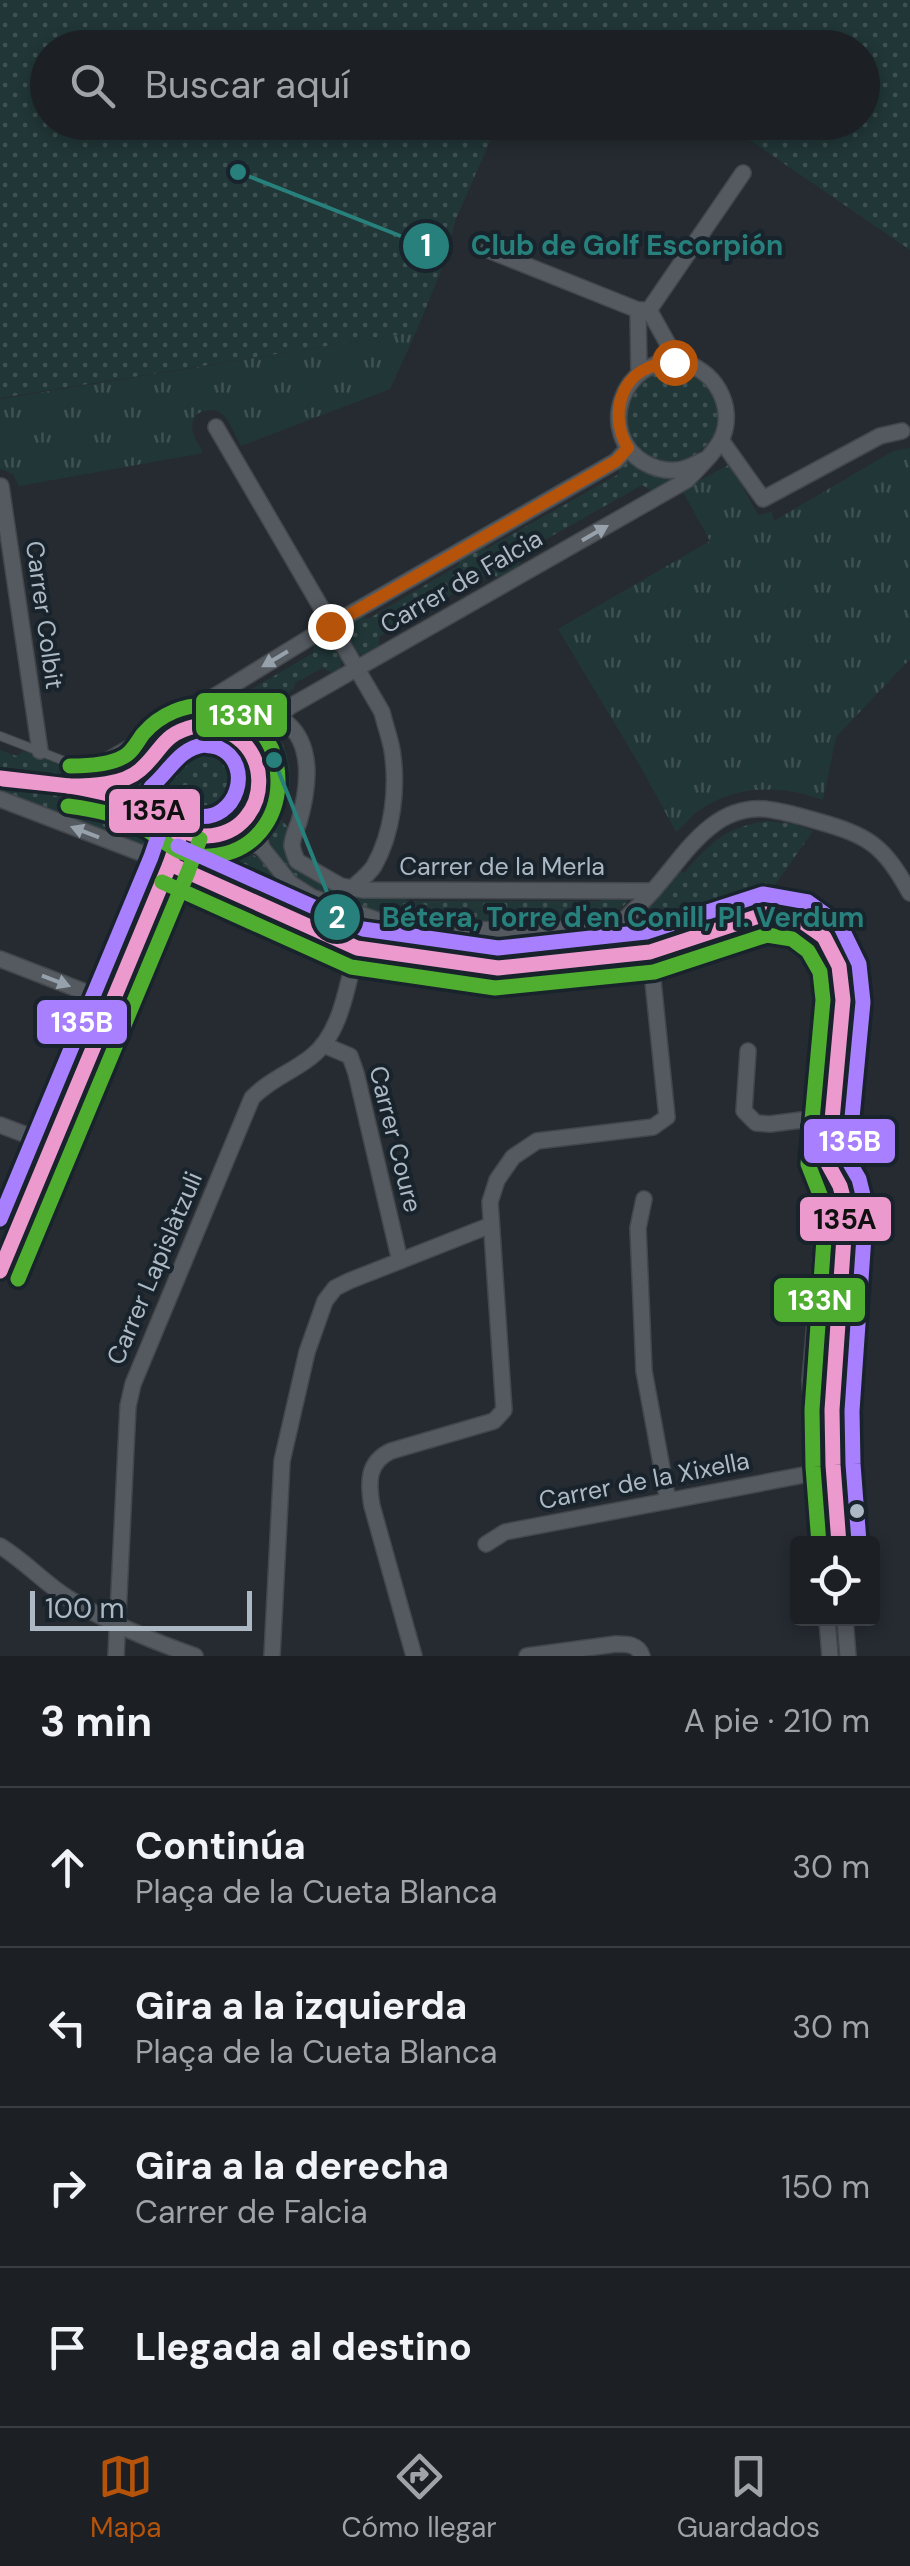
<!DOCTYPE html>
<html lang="es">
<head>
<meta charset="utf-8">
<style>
	body { margin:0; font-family:"DM Sans",sans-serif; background:#25282d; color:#f1f3f6 }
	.controls { position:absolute; right:30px; bottom:30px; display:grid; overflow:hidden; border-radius:10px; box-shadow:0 5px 15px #0003 }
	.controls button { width:90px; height:90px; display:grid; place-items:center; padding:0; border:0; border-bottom:2px solid #3a3e42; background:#1c2025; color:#f1f3f6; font:50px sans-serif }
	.scale { position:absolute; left:30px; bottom:25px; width:222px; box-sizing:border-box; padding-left:10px; border:5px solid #acb9c5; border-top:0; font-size:28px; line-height:35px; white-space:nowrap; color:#acb9c5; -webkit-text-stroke:8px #18232c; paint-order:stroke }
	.stop { position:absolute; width:30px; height:30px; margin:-22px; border:8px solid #b45309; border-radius:50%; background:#fff }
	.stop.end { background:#b45309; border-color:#fff; box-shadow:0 2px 10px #0008 }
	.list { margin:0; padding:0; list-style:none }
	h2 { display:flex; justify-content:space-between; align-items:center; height:130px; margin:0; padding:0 40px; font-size:42px }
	h2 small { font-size:32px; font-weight:400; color:#a0a3a7 }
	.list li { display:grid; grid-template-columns:65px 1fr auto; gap:30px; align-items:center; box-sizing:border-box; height:160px; padding:0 40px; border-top:2px solid #3a3e42 }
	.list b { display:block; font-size:38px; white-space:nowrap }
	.list p { margin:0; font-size:32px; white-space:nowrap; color:#a0a3a7 }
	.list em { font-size:32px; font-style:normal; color:#a0a3a7 }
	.icon { flex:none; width:55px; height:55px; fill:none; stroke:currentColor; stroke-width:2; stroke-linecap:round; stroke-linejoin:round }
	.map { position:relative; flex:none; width:910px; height:1656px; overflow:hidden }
	.search { position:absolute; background:#1c2025; box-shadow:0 5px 15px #0003; left:30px; right:30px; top:30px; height:110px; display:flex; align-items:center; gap:25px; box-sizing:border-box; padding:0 35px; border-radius:55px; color:#a0a3a7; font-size:38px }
	.sheet { height:770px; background:#1c2025 }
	nav { display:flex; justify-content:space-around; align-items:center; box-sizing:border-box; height:140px; border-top:2px solid #3a3e42; background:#1c2025; font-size:28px; color:#a0a3a7 }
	nav a { display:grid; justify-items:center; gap:5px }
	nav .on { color:#b45309 }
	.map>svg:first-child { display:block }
</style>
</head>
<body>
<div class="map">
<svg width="910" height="1656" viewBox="0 0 910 1656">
	<defs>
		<pattern id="grass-dots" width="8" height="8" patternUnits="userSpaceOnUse" patternTransform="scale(2.5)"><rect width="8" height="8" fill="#213637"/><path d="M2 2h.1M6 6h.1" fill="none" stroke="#3f5152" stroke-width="1.8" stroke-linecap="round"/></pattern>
		<pattern id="park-tufts" width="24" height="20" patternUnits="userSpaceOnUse" patternTransform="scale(2.5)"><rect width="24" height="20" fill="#213637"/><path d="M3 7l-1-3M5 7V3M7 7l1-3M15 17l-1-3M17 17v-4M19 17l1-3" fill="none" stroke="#3f5152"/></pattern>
	</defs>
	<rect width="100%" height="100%" fill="#252b31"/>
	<g fill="url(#grass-dots)">
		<path d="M0,0H910V250L725,123L862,122V48L617,47L593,31L536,37L531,48H48V122L498,123L455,221L447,256L416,332L0,398Z"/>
		<circle cx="671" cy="414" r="47"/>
		<path d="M619,460H627L646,472L666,476L669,480L652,491L642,485L520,554L519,568L501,579L489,573L379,637V649L364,656L358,653L344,629L345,622L357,614L368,619L459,565L460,553L481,541L486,549L619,474Z"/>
		<path d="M321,638L331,640L342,659L340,668L333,673L322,668L295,683L294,689L289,691L290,698L267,713L252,732H244L223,719L197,716L210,701L221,707L313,653L314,642Z"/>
		<path d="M272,728H285L279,736C294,763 292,791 281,819L288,827C266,890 363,889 401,892L407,901H601L607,890L626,893L627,902C615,917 599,919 581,922H417L371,913L301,882L291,874L273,850L265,829L264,747Z"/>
		<circle cx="203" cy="779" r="47"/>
		<path d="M26,749L73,767L75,774L71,778L0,771V750L17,756Z"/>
		<path d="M0,786L72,793L139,808L161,829L163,832L162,843L153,848L143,846L0,793Z"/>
		<path d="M767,821L794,824L813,831L763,902L643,940L516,955L376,940L190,860V848L198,843H225L239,846L258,858L293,895L379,930L415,935L595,934L677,870L684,873C711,842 726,827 767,821Z"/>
	</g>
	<g fill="url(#park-tufts)">
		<path d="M416,332L390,389L241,446C230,426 225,400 197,414C186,428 196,439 203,453L19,486L13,474L0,469V399Z"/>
		<path d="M910,448V659L836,737L823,800C779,784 731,784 693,815C687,821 683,827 676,832L642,769L558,629L710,541L682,490L730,464L758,515L772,512L774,521L893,451Z"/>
	</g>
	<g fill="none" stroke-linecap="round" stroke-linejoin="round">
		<g stroke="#42474c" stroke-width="10">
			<path id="lane" d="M0,736L108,778"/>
		</g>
		<g stroke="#42474c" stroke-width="18">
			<g id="street">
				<path d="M488,250L638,310"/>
				<path d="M649,310L743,173"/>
				<path d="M639,373L638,310H649L678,362"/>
				<path d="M216,427L382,712C385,725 390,738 392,750C398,787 393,833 374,866C369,874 360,881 352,888"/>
				<path d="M721,440L763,499L880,436L902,431"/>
				<path d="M1,486L40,751"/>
				<path d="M269,723H287C315,747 308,790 299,822C296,830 292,838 292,846C293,851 295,856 297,861L341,886L363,890L653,891"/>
				<circle cx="204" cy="781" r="56"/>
				<path d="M253,754L269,723L291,706L687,480C699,467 714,454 722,438C736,406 714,367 679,362C622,356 595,434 645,463C656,469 670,472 683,469C690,467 697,463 704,460"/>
				<path d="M89,771C172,725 250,673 331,625C425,570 521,516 616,461L628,448"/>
				<path d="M0,778L73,786L117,797L156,810"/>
				<path d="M82,785L130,777L152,760"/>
				<path d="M0,799L170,864L357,948L498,968L650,952L765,914L800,920L824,937L839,966L843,1000L810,1380L820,1544"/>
				<path d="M228,831L262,848L252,810"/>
				<path d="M262,848L290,883L312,897L394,926L436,930L596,929C603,927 612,926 619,923C625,920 631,913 636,908C676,874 703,804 765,809C783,811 800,816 817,821C870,836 883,845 910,893"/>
				<path d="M0,959L111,1002"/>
				<path d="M324,1045L350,1056L356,1073L400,1261"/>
				<path d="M748,1051L744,1111L756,1123L770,1124L833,1116"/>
				<path d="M0,1125L53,1145"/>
				<path d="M828,1164L840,1186L846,1208L832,1410L833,1465L839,1544"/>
				<path d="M644,1199L638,1228L644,1371L668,1501"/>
				<path d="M0,1271L170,864L181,832"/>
				<path d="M486,1544L505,1532L814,1473"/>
				<path d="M0,1546C25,1561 44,1583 68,1598C107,1622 152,1641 195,1656"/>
				<path d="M827,1619L830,1656"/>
				<path d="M845,1619L848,1656"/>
				<path d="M116,1656L128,1406L133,1384L252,1098C269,1080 292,1072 311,1057C342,1033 347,984 357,948"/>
				<path d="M272,1656L282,1461L307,1352L325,1301L335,1288L349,1281L491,1225"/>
				<path d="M414,1656L372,1506C368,1483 367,1462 391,1451L494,1421L504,1410L490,1202L497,1180L513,1157L537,1141L653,1127L667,1117L650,952"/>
				<path d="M527,1656L616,1644C627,1644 638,1644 642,1656"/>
			</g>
		</g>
		<use href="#lane" stroke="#545a60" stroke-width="8"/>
		<use href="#street" stroke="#545a60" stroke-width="15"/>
		<g stroke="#18232c" stroke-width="22">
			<g id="bus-1">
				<path d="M196,726C280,725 276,834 206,836C179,837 167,815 145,806C121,796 94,790 69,786C91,786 123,785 140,770C163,750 161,734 196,726Z"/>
				<path d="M0,778L69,786L3,779Z"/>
				<path d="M170,864L357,948L498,968L650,952L765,914L800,920L824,937L839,966L843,1000L828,1164L840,1186L846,1208L832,1410L833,1465L839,1544"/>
				<path d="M0,1271L170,864L181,832"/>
			</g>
		</g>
		<g stroke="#18232c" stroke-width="22">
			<g id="bus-2">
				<path d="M68,806C91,809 121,814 142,827C168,842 176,858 210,856C298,851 303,716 211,706C186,703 160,714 143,734C137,742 132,753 123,757C109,765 86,766 70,766"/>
				<path d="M162,882L351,967L495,988L654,972L767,935L792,939L808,951L820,972L823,1000L808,1164L826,1210L812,1410L813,1467L819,1544"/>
				<path d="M18,1279L188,872L200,839"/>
			</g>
		</g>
		<g stroke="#18232c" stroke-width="22">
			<g id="bus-3">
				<path d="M204,745C209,746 215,746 219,748C255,764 237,823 196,816C179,813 169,794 151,787C169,772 179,748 204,745Z"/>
				<path d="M178,846L363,929L498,948L646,932L763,894L808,902L840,925L859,964L863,1002L848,1160L859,1179L866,1207L852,1411L853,1464L859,1542"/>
				<path d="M0,1219L151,857L162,825"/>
			</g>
		</g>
		<use href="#bus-1" stroke="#ec99ce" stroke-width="15"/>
		<use href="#bus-2" stroke="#4fae2f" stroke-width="15"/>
		<use href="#bus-3" stroke="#a880ff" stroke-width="15"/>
	</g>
	<defs><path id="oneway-solid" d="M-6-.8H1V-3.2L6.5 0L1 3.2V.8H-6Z" transform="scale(2.5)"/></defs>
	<g fill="#96a1ac">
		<use href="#oneway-solid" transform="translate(595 533) rotate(-30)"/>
		<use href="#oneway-solid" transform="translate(275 659) rotate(149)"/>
		<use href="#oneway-solid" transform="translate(85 832) rotate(-159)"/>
		<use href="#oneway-solid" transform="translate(56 981) rotate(21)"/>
	</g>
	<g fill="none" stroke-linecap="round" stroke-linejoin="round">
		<path stroke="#b45309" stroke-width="12" d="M330,626L616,461L628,448C611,420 617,380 650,367C657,364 666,363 674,362"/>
	</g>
	<circle fill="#acb9c5" stroke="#18232c" stroke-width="4" cx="857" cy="1511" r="9"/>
	<g text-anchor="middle" stroke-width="8" stroke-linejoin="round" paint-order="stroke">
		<g font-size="25" fill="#acb9c5" stroke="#18232c">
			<text transform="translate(461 581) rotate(-30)" y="9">Carrer de Falcia</text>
			<text transform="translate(45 615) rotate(82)" y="9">Carrer Colbit</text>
			<text x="502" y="875">Carrer de la Merla</text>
			<text transform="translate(396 1139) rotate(76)" y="9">Carrer Coure</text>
			<text transform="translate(154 1268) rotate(-67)" y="9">Carrer Lapislàtzuli</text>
			<text transform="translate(644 1480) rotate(-11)" y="9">Carrer de la Xixella</text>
		</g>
	</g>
	<path fill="none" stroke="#27807b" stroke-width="4" d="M238 172L426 246M274 760L337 917"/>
	<g fill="#27807b" stroke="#18232c" stroke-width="4">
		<circle cx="238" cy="172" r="10"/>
		<circle cx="274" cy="760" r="10"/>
		<circle cx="426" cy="246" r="25"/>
		<circle cx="337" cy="917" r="25"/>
	</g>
	<g font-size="30" text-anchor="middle" font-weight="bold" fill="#fff">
		<text x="426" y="256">1</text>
		<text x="337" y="928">2</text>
	</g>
	<g font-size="28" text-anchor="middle" font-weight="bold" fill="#27807b" stroke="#18232c" stroke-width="8" stroke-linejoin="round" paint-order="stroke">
		<text x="627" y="255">Club de Golf Escorpión</text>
		<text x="623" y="927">Bétera, Torre d'en Conill, Pl. Verdum</text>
	</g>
	<g stroke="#18232c" stroke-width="4">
		<rect x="194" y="691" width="95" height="48" rx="10" fill="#4fae2f"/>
		<rect x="107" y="787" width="95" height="48" rx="10" fill="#ec99ce"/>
		<rect x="35" y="998" width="94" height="48" rx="10" fill="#a880ff"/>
		<rect x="802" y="1117" width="95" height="48" rx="10" fill="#a880ff"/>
		<rect x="798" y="1195" width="95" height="48" rx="10" fill="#ec99ce"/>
		<rect x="772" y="1276" width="95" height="48" rx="10" fill="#4fae2f"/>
	</g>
	<g font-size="28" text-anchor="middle" font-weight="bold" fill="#fff">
		<text x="241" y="725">133N</text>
		<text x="82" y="1032">135B</text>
		<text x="850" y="1151">135B</text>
		<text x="820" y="1310">133N</text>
	</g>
	<g font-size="28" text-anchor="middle" font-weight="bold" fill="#111">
		<text x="154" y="820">135A</text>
		<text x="845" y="1229">135A</text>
	</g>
</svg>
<div class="controls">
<button><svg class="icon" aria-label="locate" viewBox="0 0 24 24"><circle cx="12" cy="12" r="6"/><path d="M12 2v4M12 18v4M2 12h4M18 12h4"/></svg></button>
</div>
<div class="scale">100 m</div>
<div class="stop" style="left:674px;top:362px"></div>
<div class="stop end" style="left:330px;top:626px"></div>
<div class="search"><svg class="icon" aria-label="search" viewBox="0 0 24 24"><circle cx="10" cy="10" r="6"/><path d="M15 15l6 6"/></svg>Buscar aquí</div>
</div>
<section class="sheet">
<h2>3 min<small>A pie · 210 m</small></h2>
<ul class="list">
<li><svg class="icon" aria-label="ahead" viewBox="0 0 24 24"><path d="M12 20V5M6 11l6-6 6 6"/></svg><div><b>Continúa</b><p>Plaça de la Cueta Blanca</p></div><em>30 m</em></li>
<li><svg class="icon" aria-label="left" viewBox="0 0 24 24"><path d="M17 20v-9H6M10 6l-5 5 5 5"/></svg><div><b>Gira a la izquierda</b><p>Plaça de la Cueta Blanca</p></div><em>30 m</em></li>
<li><svg class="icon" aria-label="right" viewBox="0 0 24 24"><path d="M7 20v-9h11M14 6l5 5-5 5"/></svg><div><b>Gira a la derecha</b><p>Carrer de Falcia</p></div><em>150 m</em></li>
<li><svg class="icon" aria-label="arrive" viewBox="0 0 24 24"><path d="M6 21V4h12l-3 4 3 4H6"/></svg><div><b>Llegada al destino</b></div></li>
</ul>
</section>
<nav>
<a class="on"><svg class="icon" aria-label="map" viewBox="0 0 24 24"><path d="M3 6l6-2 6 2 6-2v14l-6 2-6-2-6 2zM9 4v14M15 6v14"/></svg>Mapa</a>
<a><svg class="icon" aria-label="directions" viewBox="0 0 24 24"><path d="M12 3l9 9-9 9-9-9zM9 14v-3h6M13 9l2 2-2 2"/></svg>Cómo llegar</a>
<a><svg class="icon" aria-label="saved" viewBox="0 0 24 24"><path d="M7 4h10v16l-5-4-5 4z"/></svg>Guardados</a>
</nav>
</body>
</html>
